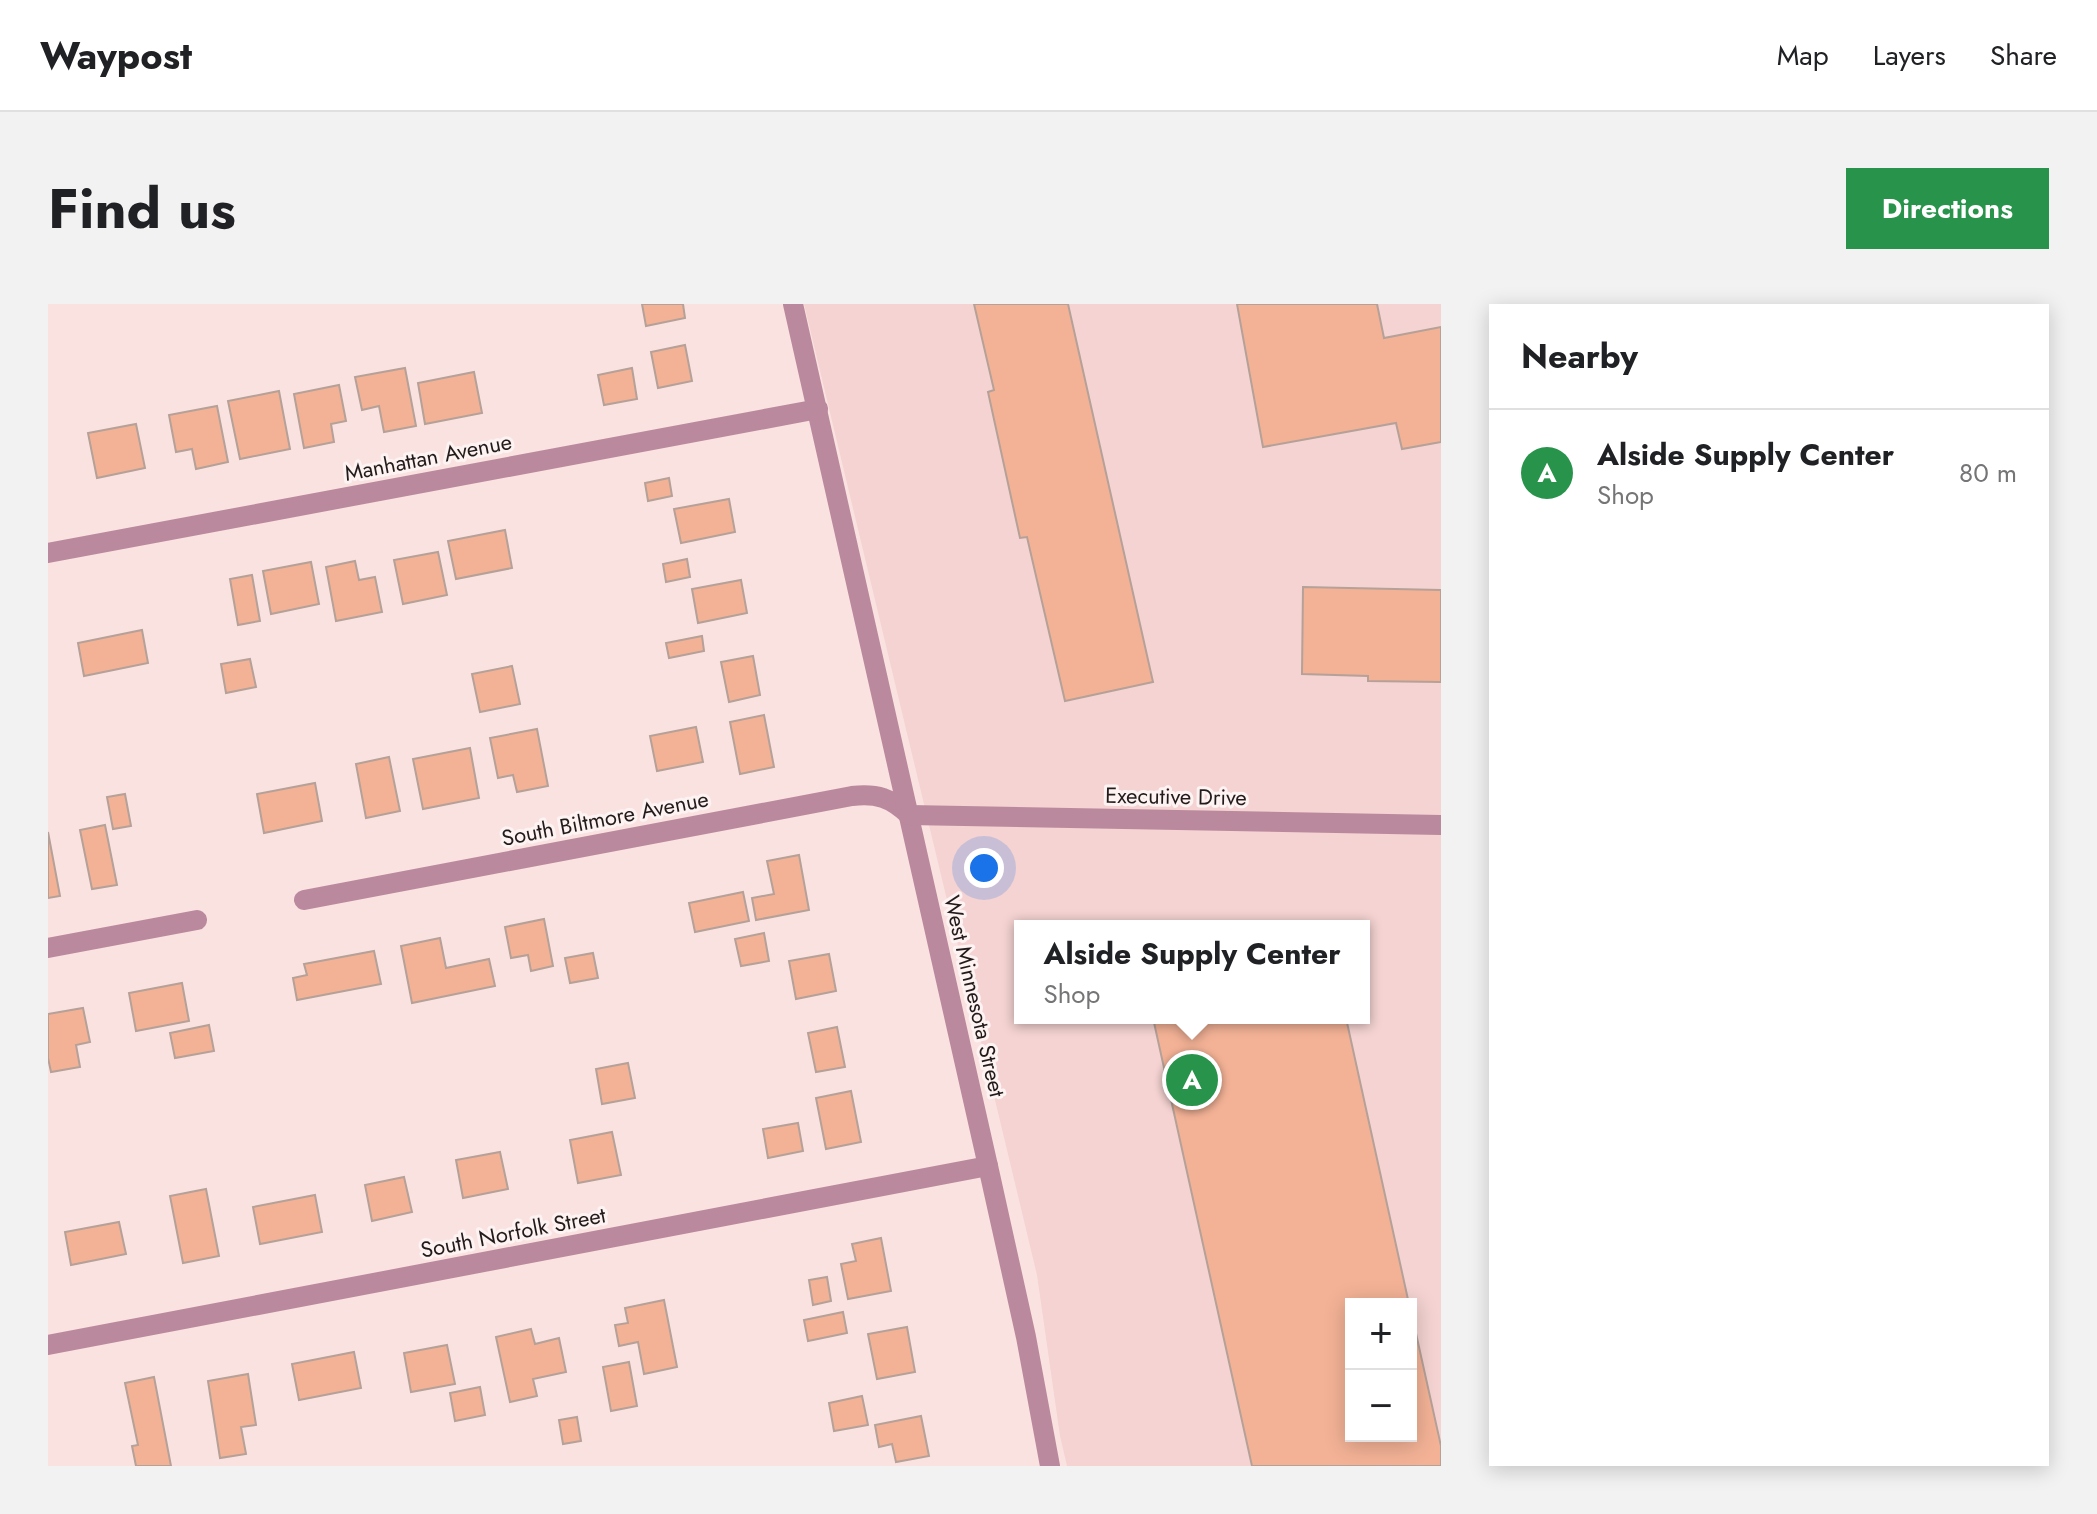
<!DOCTYPE html>
<html lang="en">
<head>
<meta charset="utf-8">
<style>
	body { margin:0; font-family:Jost,sans-serif; background:#f2f2f2; color:#202124 }
	.controls { position:absolute; right:24px; bottom:24px; display:grid; overflow:hidden; border-radius:0px; box-shadow:0 4px 20px #0003 }
	.controls button { width:72px; height:72px; display:grid; place-items:center; padding:0; border:0; border-bottom:2px solid #e0e0e0; background:#fff; color:#202124; font:40px sans-serif }
	.you { position:absolute; left:936px; top:564px; width:28px; height:28px; margin:-20px; border:6px solid #fff; border-radius:50%; background:#1a73e8; box-shadow:0 0 0 12px #1a73e833 }
	.badge { display:grid; place-items:center; width:52px; height:52px; border-radius:50%; background:#28934b; color:#fff; font-size:26px; font-weight:700 }
	.pin { position:absolute; translate:-50% -50%; border:4px solid #fff; box-shadow:0 2px 8px #0006 }
	.popup { position:absolute; left:966px; top:616px; width:356px; height:104px; box-sizing:border-box; display:grid; place-content:center; border-radius:0px; background:#fff; filter:drop-shadow(0 2px 6px #0005); font-size:26px; white-space:nowrap; color:#757577 }
	.popup b { font-size:30px; color:#202124 }
	.popup::after { content:''; position:absolute; left:50%; top:100%; margin-left:-16px; border:16px solid transparent; border-top-color:#fff }
	.list { margin:0; padding:0; list-style:none }
	h2 { display:flex; justify-content:space-between; align-items:center; height:104px; margin:0; padding:0 32px; font-size:34px }
	h2 small { font-size:26px; font-weight:400; color:#757577 }
	.list li { display:grid; grid-template-columns:52px 1fr auto; gap:24px; align-items:center; box-sizing:border-box; height:128px; padding:0 32px; border-top:2px solid #e0e0e0 }
	.list b { display:block; font-size:30px; white-space:nowrap }
	.list p { margin:0; font-size:26px; white-space:nowrap; color:#757577 }
	.list em { font-size:26px; font-style:normal; color:#757577 }
	.map { position:relative; flex:none; width:1393px; height:1162px; overflow:hidden; border-radius:0px }
	header { display:flex; align-items:center; gap:48px; box-sizing:border-box; height:112px; padding:0 40px; background:#fff; border-bottom:2px solid #e0e0e0 }
	header strong { font-size:38px }
	nav { display:flex; gap:44px; margin-inline-start:auto; font-size:28px }
	.intro { display:flex; align-items:center; justify-content:space-between; box-sizing:border-box; height:192px; padding:0 48px }
	h1 { margin:0; font-size:56px }
	.button { padding:20px 36px; border-radius:0px; background:#28934b; color:#fff; font-size:28px; font-weight:700 }
	main { display:flex; gap:48px; padding:0 48px }
	aside { flex:1; background:#fff; border-radius:0px; box-shadow:0 4px 20px #0003 }
	.map>svg:first-child { display:block }
</style>
</head>
<body>
<header>
<strong>Waypost</strong>
<nav><a>Map</a><a>Layers</a><a>Share</a></nav>
</header>
<div class="intro"><h1>Find us</h1><a class="button">Directions</a></div>
<main>
<div class="map">
<svg width="1393" height="1162" viewBox="0 0 1393 1162">
	<rect width="100%" height="100%" fill="#fae2e1"/>
	<path fill="#f4d3d2" fill-rule="evenodd" d="M756,0H1393V1162H1019L1012,1132L989,971ZM972,622H1316V714H972ZM1303,1000H1363V1132H1303Z"/>
	<g fill="#f3b296" stroke="#b5a198" stroke-width="2">
		<path d="M594,0H635L637,14L598,22Z"/>
		<path d="M926,0H1020L1105,378L1017,397L979,233L972,234L940,88L946,86Z"/>
		<path d="M1189,0H1329L1336,34L1393,23V138L1354,145L1348,119L1215,143Z"/>
		<path d="M637,41L644,77L610,84L603,48Z"/>
		<path d="M357,64L368,122L336,128L331,102L314,106L307,73Z"/>
		<path d="M584,64L589,95L556,101L550,71Z"/>
		<path d="M426,68L434,109L377,120L370,79Z"/>
		<path d="M291,81L298,117L283,120L286,138L256,144L246,90Z"/>
		<path d="M231,87L242,145L192,155L180,97Z"/>
		<path d="M169,102L180,158L148,165L144,145L128,148L121,111Z"/>
		<path d="M88,120L97,164L49,174L40,129Z"/>
		<path d="M621,174L624,192L600,197L597,179Z"/>
		<path d="M681,195L687,228L633,239L626,205Z"/>
		<path d="M457,226L464,264L408,275L400,237Z"/>
		<path d="M390,248L399,291L355,300L346,256Z"/>
		<path d="M639,255L642,273L618,278L615,260Z"/>
		<path d="M307,257L311,276L327,273L334,308L288,317L278,263Z"/>
		<path d="M263,258L271,300L223,310L215,267Z"/>
		<path d="M204,271L212,317L190,321L182,275Z"/>
		<path d="M693,276L699,309L650,319L644,285Z"/>
		<path d="M1255,283L1393,286V378L1320,377V372L1254,370Z"/>
		<path d="M94,326L100,359L36,372L30,339Z"/>
		<path d="M654,332L656,347L621,354L618,339Z"/>
		<path d="M705,352L712,391L681,398L673,358Z"/>
		<path d="M202,355L208,383L178,389L173,360Z"/>
		<path d="M464,362L472,400L432,408L424,370Z"/>
		<path d="M716,411L726,463L692,470L682,418Z"/>
		<path d="M648,423L655,458L609,467L602,432Z"/>
		<path d="M489,425L500,482L469,488L465,471L450,474L442,434Z"/>
		<path d="M422,444L431,494L375,505L365,455Z"/>
		<path d="M341,453L352,507L318,514L308,460Z"/>
		<path d="M267,479L274,517L216,529L209,490Z"/>
		<path d="M77,490L83,522L65,525L59,493Z"/>
		<path d="M57,521L69,581L44,585L32,526Z"/>
		<path d="M0,528L12,592L0,594Z"/>
		<path d="M751,551L761,606L708,616L704,594L726,590L719,557Z"/>
		<path d="M695,588L701,617L647,628L641,599Z"/>
		<path d="M496,615L505,662L483,667L480,651L463,654L457,623Z"/>
		<path d="M716,629L721,657L693,662L687,635Z"/>
		<path d="M392,634L398,664L441,655L447,682L364,699L353,642Z"/>
		<path d="M326,647L333,680L249,696L245,674L259,671L256,660Z"/>
		<path d="M545,649L550,674L522,679L517,654Z"/>
		<path d="M781,650L788,687L748,695L741,657Z"/>
		<path d="M134,679L141,717L88,727L81,689Z"/>
		<path d="M35,704L42,738L28,741L32,763L3,768L0,754V710Z"/>
		<path d="M1105,714H1298L1361,1000H1303V1132H1363V1007L1393,1142V1162H1204Z"/>
		<path d="M161,721L166,747L127,754L122,729Z"/>
		<path d="M789,723L797,763L768,768L760,729Z"/>
		<path d="M580,759L587,794L554,800L548,765Z"/>
		<path d="M803,787L813,838L778,845L768,794Z"/>
		<path d="M750,819L755,847L720,854L715,825Z"/>
		<path d="M564,828L573,871L530,879L522,836Z"/>
		<path d="M452,848L460,885L415,894L408,856Z"/>
		<path d="M356,873L364,908L324,917L317,881Z"/>
		<path d="M158,885L171,952L135,959L122,892Z"/>
		<path d="M267,891L274,928L212,940L205,903Z"/>
		<path d="M71,918L78,950L23,961L17,928Z"/>
		<path d="M833,934L843,987L800,995L793,960L808,957L804,940Z"/>
		<path d="M779,973L783,997L765,1001L761,976Z"/>
		<path d="M616,996L629,1063L596,1070L590,1038L571,1042L567,1021L580,1019L577,1004Z"/>
		<path d="M795,1008L799,1029L760,1037L756,1016Z"/>
		<path d="M859,1023L867,1068L829,1075L820,1030Z"/>
		<path d="M483,1025L487,1040L511,1034L518,1068L485,1075L489,1092L462,1098L448,1033Z"/>
		<path d="M399,1041L407,1080L363,1088L356,1049Z"/>
		<path d="M306,1048L313,1084L251,1096L244,1060Z"/>
		<path d="M581,1058L589,1102L563,1107L555,1063Z"/>
		<path d="M200,1070L208,1121L193,1123L198,1150L172,1154L160,1077Z"/>
		<path d="M106,1073L123,1162H88L84,1142L90,1141L77,1079Z"/>
		<path d="M432,1083L437,1111L407,1117L402,1089Z"/>
		<path d="M814,1092L820,1121L786,1127L781,1099Z"/>
		<path d="M873,1112L881,1152L848,1158L844,1140L831,1143L827,1121Z"/>
		<path d="M529,1113L533,1137L515,1140L511,1116Z"/>
	</g>
	<g fill="none" stroke-linecap="round" stroke-linejoin="round">
		<g stroke="#ba899d" stroke-width="20">
			<path d="M0,249L770,105"/>
			<path d="M256,596L804,492C829,489 843,494 861,511"/>
			<path d="M0,644L149,616"/>
			<path d="M0,1041L940,862"/>
		</g>
		<g stroke="#ba899d" stroke-width="20">
			<path d="M745,0L940,862L978,1033L1002,1162"/>
			<path d="M861,511L1393,521"/>
		</g>
	</g>
	<g text-anchor="middle" stroke-width="6" stroke-linejoin="round" paint-order="stroke">
		<g font-size="22" fill="#231b1b" stroke="#fdf3f3">
			<text transform="translate(380 153) rotate(-11)" y="8">Manhattan Avenue</text>
			<text transform="translate(1128 492) rotate(1)" y="8">Executive Drive</text>
			<text transform="translate(557 514) rotate(-11)" y="8">South Biltmore Avenue</text>
			<text transform="translate(927 692) rotate(77)" y="8">West Minnesota Street</text>
			<text transform="translate(465 928) rotate(-11)" y="8">South Norfolk Street</text>
		</g>
	</g>
</svg>
<div class="controls">
<button>+</button>
<button>−</button>
</div>
<div class="you"></div>
<div class="pin badge" style="left:1144px;top:776px">A</div>
<div class="popup"><b>Alside Supply Center</b>Shop</div>
</div>
<aside>
<h2>Nearby<small></small></h2>
<ul class="list">
<li><span class="badge">A</span><div><b>Alside Supply Center</b><p>Shop</p></div><em>80 m</em></li>
</ul>
</aside>
</main>
</body>
</html>
